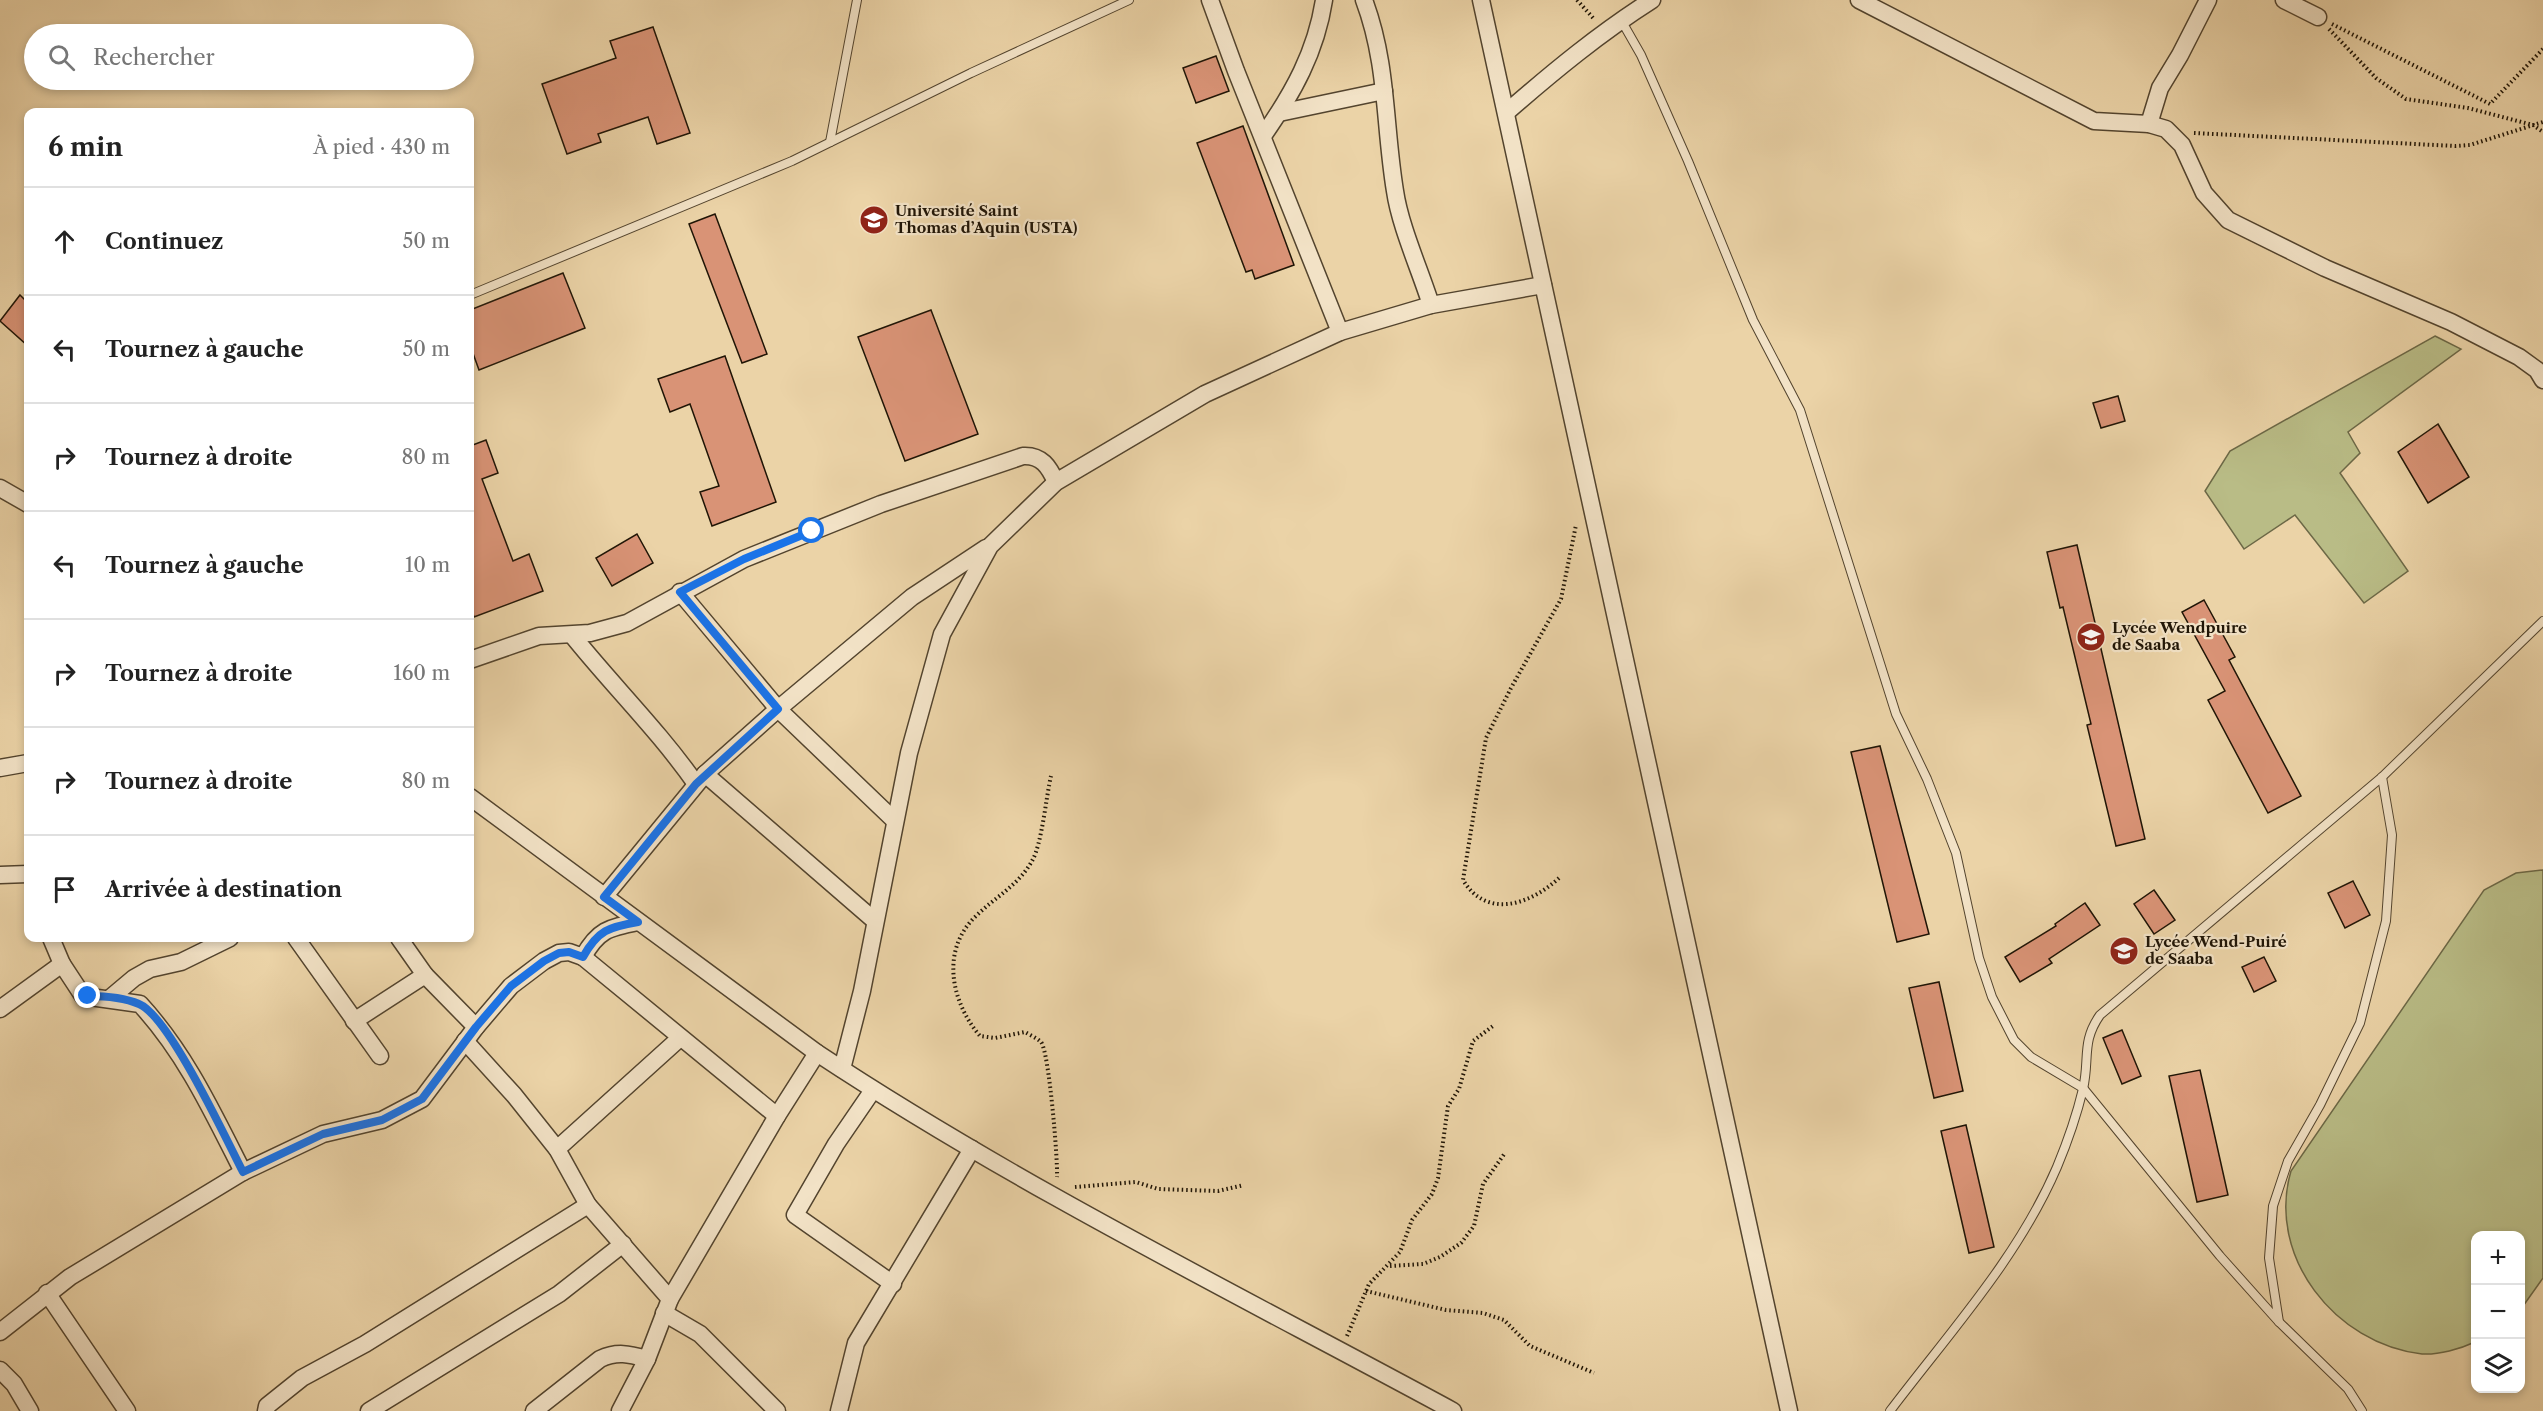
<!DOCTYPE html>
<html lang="fr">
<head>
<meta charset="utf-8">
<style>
	body { margin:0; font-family:"Libre Caslon Text",serif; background:#f2f2f2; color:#222 }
	.controls { position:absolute; right:18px; bottom:18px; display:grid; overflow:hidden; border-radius:12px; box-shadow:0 3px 9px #0003 }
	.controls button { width:54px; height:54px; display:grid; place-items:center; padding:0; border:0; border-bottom:2px solid #e0e0e0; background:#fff; color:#222; font:30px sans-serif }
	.stop { position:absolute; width:18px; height:18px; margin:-14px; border:4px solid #1a73e8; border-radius:50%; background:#fff }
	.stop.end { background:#1a73e8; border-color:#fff; box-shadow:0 2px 6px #0008 }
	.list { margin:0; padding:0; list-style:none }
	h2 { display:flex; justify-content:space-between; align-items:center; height:78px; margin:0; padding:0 24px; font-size:26px }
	h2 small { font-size:20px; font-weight:400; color:#767676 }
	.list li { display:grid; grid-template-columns:39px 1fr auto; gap:18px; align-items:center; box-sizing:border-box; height:108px; padding:0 24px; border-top:2px solid #e0e0e0 }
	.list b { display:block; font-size:22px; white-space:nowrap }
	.list em { font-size:20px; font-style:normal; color:#767676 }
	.icon { flex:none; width:33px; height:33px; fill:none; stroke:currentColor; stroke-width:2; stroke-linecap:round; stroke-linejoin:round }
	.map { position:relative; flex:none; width:2543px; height:1411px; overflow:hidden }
	.search { position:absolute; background:#fff; box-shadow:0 3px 9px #0003; left:24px; top:24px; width:450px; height:66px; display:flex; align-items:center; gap:15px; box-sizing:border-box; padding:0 21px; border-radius:33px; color:#767676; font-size:22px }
	.panel { position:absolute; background:#fff; box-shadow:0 3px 9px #0003; left:24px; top:108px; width:450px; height:834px; border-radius:12px }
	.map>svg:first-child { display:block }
</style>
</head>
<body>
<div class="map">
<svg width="2543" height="1411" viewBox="0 0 2543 1411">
	<rect width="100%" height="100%" fill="#ebd3a7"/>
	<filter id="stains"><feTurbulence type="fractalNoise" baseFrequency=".00333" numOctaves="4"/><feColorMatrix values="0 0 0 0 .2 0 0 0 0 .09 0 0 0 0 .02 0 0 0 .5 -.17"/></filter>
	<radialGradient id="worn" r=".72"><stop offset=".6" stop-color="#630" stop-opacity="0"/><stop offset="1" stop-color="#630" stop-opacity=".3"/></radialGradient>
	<g fill="#b9bc86" stroke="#6c6846" stroke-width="1.5">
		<path d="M2435,336L2461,349L2348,432L2360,453L2340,473L2408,571L2364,603L2295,515L2244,549L2205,491L2230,451Z"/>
		<path d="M2543,870V1278L2521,1309L2520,1236H2476L2475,1342C2460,1349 2439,1355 2422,1354C2335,1344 2266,1256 2291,1171L2484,890L2516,873Z"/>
	</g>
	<g fill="#d99376" stroke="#201506" stroke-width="1.5">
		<path d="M653,27L690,133L657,144L648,117L598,134L601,142L567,154L542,84L616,58L610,41Z"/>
		<path d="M1216,56L1229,91L1196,103L1183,68Z"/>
		<path d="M1243,126L1294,265L1255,279L1252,270L1246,272L1197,143Z"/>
		<path d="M715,214L767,354L742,363L689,224Z"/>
		<path d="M563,273L585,328L479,370L470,345V310Z"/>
		<path d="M20,295L28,303V346L0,321Z"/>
		<path d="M931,310L978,434L905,461L858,337Z"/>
		<path d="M725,356L776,502L712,526L700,492L719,486L690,404L670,412L658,379Z"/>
		<path d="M2118,396L2125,421L2101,428L2093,403Z"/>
		<path d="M2438,424L2469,477L2428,503L2398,452Z"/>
		<path d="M486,440L498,473L482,479L513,561L529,554L543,591L474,617L470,604V446Z"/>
		<path d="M637,534L653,563L612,586L596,558Z"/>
		<path d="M2077,545L2145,839L2116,846L2087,725L2091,724L2063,607L2060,608L2047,552Z"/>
		<path d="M2204,600L2235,657L2229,660L2301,796L2268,813L2208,700L2225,691L2182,612Z"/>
		<path d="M1880,746L1929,934L1897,942L1851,752Z"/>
		<path d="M2353,881L2370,915L2345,928L2328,893Z"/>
		<path d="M2154,890L2175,920L2154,934L2134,904Z"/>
		<path d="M2085,903L2100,925L2049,959L2052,963L2020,982L2005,957L2056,926L2055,924Z"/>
		<path d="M2264,957L2276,981L2254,992L2242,967Z"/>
		<path d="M1939,982L1963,1091L1934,1098L1909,988Z"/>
		<path d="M2122,1030L2141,1076L2122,1084L2103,1038Z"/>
		<path d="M2200,1070L2228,1195L2197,1202L2169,1076Z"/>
		<path d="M1966,1125L1994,1247L1969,1253L1941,1131Z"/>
	</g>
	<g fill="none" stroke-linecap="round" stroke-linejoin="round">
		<g stroke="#53442e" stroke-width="10">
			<g id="lane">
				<path d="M1621,20L1641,55L1688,161L1753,320L1800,410L1896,714L1927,779L1956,853L1979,958L1992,997L2014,1040L2031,1057L2083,1088L2220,1256L2279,1322L2348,1389L2362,1411"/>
				<path d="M830,142L857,0"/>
				<path d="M470,295L792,161L971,73L1129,0"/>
				<path d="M2279,1322L2269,1258L2273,1206L2288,1161L2320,1105L2360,1023L2386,921L2392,835L2382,777"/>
				<path d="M1890,1411C1949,1333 2018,1258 2057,1167C2067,1143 2077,1114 2083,1089C2090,1059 2081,1042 2100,1015L2382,777L2543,621"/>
			</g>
		</g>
		<g stroke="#53442e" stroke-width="19">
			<g id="street">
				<path d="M1210,0L1236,71L1340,332"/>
				<path d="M1364,0C1388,64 1384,124 1395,191C1400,226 1420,270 1431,305"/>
				<path d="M1481,0L1789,1411"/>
				<path d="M1859,0L2094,121L2149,124L2166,129L2182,145L2204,193L2228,220L2325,268L2451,322L2519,357L2537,370L2543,380"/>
				<path d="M2284,0L2318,17"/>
				<path d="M1508,111C1554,71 1600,33 1652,0"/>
				<path d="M1279,113L1384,91"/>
				<path d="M2149,124L2160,88L2180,55L2208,0"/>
				<path d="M1263,136C1293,93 1316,52 1324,0"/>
				<path d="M0,488L28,504"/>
				<path d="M680,592L778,709L895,821"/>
				<path d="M572,635C612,685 659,731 696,784"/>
				<path d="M470,660L539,636L590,633L627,623L744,559L881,504L1023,456C1042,455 1049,467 1056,482"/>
				<path d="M0,768L28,763"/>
				<path d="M705,774L875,921"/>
				<path d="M470,797L817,1053C1020,1187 1239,1295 1453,1411"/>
				<path d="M0,875L28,874"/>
				<path d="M604,897L705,774L778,709L912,597L986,548"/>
				<path d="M296,938L380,1056"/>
				<path d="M399,938L425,975"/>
				<path d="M583,957L777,1116"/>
				<path d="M62,964L83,996L140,1004C186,1054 213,1113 243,1172"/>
				<path d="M109,999L134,978L150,969L181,962L230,938"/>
				<path d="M0,1009L62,964L51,938"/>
				<path d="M354,1021L425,975L476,1027"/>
				<path d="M465,1041L514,1095L557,1149L588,1205L670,1299"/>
				<path d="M842,1069L862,991L909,753L942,634L990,546L1056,482L1205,394L1340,332L1431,305L1543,285"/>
				<path d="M873,1090L836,1144L795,1215L893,1284"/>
				<path d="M557,1149L680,1038"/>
				<path d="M47,1293L127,1411"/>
				<path d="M664,1313L700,1334L777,1411"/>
				<path d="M0,1332L70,1277L243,1172L323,1134L382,1120L422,1099L476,1027L511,986L544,961L559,953L569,952L583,957C598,930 608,928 638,922"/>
				<path d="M0,1370L14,1384L30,1411"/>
				<path d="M266,1411L267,1406L302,1378L365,1344L588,1205"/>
				<path d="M369,1411L559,1294L623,1244"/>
				<path d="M534,1411L600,1359C617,1351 629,1354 647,1359"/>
				<path d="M620,1411L647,1359L670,1299L777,1116L817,1053"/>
				<path d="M839,1411L856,1343L972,1149"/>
			</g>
		</g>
		<g stroke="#201506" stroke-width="4" stroke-dasharray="1.5 3" stroke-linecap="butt">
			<path d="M1577,0L1594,19"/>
			<path d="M2332,24L2490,104L2543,49"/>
			<path d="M2329,29L2376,78L2406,99L2468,108L2533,125L2543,132"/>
			<path d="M2194,133L2455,146L2470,145L2543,122"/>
			<path d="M1051,776C1046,797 1042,844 1032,861C1018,886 995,897 976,916C940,950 951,1002 980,1036L995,1038L1025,1032C1030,1035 1037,1038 1041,1042C1049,1051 1058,1161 1057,1177"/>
			<path d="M1559,878C1531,904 1487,920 1463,880L1486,738L1511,688L1561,599L1576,525"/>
			<path d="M1075,1187L1136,1182L1158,1189L1218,1191L1244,1185"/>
			<path d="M1390,1266L1423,1264L1440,1257L1461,1243L1474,1226L1483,1184L1505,1153"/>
			<path d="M1366,1291L1446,1310L1483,1313L1504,1320L1530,1346L1594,1373"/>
			<path d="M1347,1336L1369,1284L1400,1252L1412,1220L1432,1194L1438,1178L1448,1106L1459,1089L1473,1041L1493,1026"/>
		</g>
		<use href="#lane" stroke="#f2e2c6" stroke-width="8"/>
		<use href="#street" stroke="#f2e2c6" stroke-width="16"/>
	</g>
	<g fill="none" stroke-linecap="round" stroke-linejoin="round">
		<path stroke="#1a73e8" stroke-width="8" d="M88,996C103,996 125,998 139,1004C169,1016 226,1139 243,1172L323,1134L382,1120L422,1099L476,1027L511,986L544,961L559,953L569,952L583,957C598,930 609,927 638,922L604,897L696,784L778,709L680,592L744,559L812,531"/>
	</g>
	<defs>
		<g id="university-disc" transform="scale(1.5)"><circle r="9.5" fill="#8f2418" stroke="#f2e2c6"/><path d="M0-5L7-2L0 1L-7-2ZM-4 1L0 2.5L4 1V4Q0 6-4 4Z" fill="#fff"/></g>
		<g id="school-disc" transform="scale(1.5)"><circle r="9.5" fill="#8f2418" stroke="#f2e2c6"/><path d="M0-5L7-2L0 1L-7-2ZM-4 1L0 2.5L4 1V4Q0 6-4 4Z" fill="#fff"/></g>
	</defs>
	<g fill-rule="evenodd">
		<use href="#university-disc" x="874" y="220"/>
		<use href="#school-disc" x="2091" y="637"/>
		<use href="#school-disc" x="2124" y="951"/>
	</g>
	<g text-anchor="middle" stroke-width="4.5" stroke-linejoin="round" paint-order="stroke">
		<g font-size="15" font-weight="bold" fill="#201506" stroke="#f2e2c6" text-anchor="start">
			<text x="895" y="216">Université Saint<tspan x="895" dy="17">Thomas d’Aquin (USTA)</tspan></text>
			<text x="2112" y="633">Lycée Wendpuire<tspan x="2112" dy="17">de Saaba</tspan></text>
			<text x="2145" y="947">Lycée Wend-Puiré<tspan x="2145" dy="17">de Saaba</tspan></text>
		</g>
	</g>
	<rect width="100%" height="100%" filter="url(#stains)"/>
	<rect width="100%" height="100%" fill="url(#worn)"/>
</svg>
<div class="controls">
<button>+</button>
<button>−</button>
<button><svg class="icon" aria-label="layers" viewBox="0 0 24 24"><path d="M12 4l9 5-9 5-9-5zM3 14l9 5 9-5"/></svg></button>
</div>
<div class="stop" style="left:812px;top:531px"></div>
<div class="stop end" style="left:88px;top:996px"></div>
<div class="search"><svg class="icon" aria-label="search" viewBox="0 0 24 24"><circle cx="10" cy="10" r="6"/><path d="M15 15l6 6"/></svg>Rechercher</div>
<section class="panel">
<h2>6 min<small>À pied · 430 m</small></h2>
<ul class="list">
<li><svg class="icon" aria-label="ahead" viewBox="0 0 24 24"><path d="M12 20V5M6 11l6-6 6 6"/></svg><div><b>Continuez</b></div><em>50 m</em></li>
<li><svg class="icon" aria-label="left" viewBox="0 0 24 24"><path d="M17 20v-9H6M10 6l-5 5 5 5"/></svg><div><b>Tournez à gauche</b></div><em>50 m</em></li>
<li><svg class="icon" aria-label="right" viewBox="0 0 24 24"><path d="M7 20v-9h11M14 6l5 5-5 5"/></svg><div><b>Tournez à droite</b></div><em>80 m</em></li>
<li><svg class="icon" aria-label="left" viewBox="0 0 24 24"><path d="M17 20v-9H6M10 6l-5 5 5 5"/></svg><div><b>Tournez à gauche</b></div><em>10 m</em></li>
<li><svg class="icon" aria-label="right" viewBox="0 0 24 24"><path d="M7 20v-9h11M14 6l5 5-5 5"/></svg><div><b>Tournez à droite</b></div><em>160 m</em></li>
<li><svg class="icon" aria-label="right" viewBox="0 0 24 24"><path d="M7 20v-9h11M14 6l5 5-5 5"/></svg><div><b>Tournez à droite</b></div><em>80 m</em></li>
<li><svg class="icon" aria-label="arrive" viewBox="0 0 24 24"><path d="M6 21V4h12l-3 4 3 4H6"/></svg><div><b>Arrivée à destination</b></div></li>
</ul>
</section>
</div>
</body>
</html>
